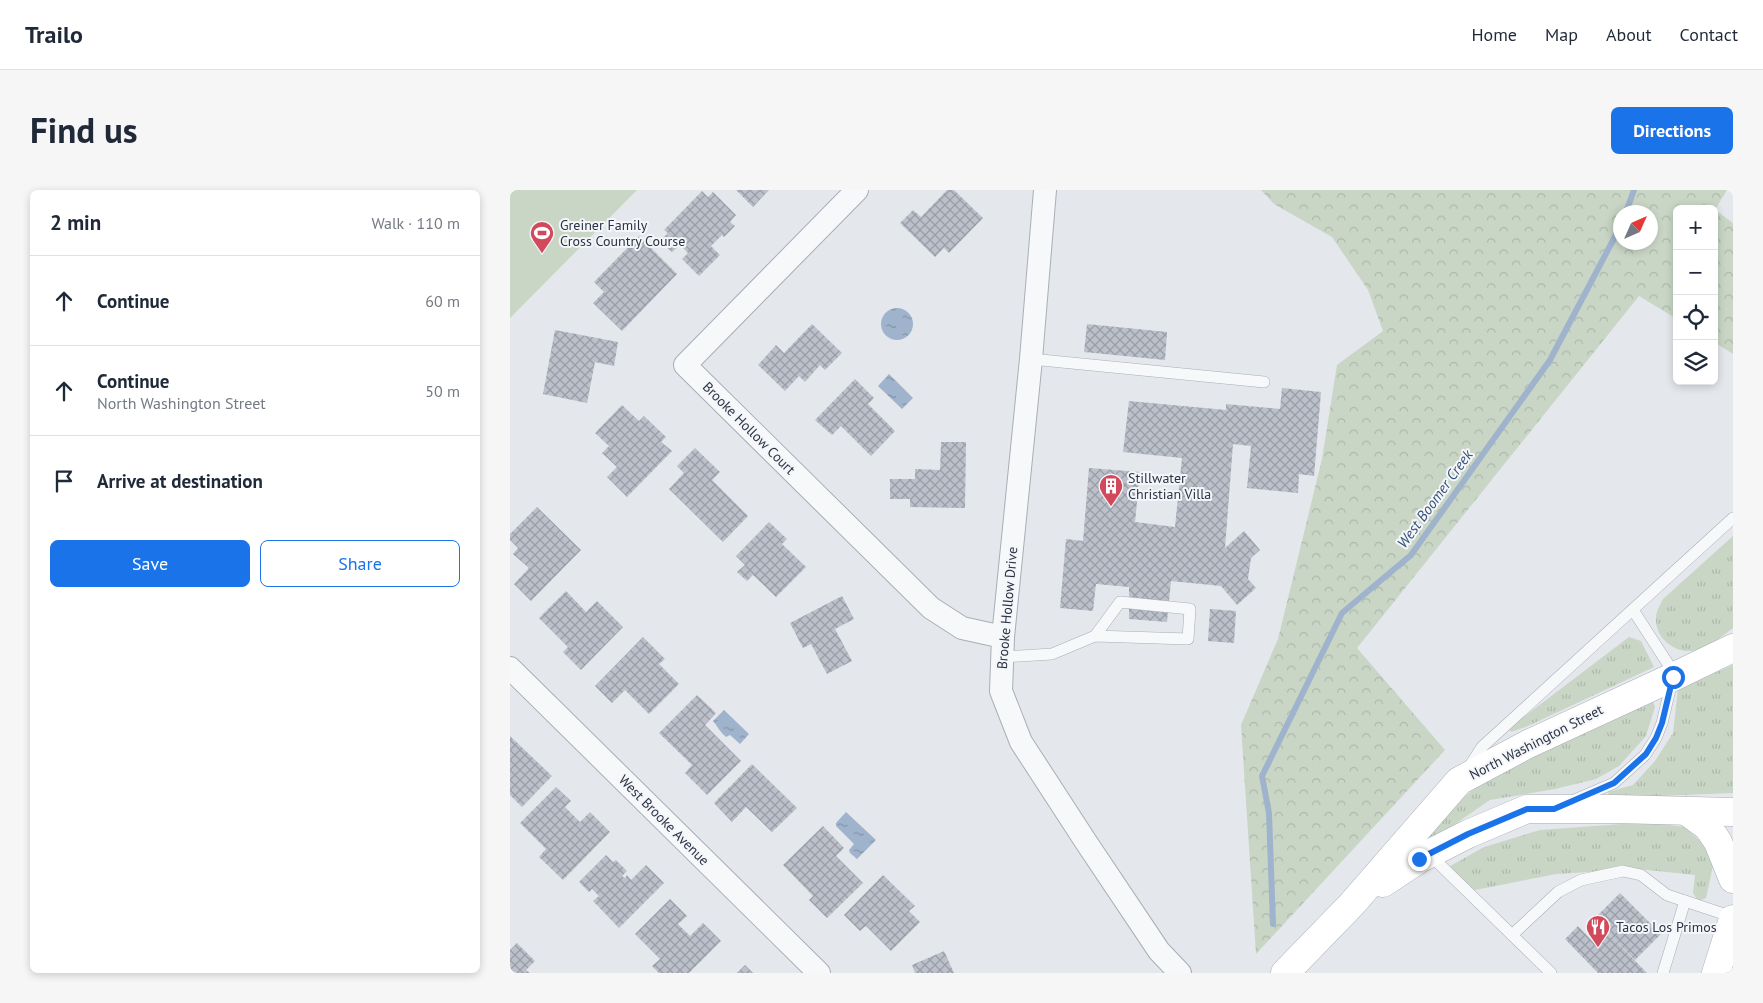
<!DOCTYPE html>
<html lang="en">
<head>
<meta charset="utf-8">
<style>
	body { margin:0; font-family:"PT Sans",sans-serif; background:#f6f6f7; color:#1f2937 }
	.controls { position:absolute; right:15px; top:15px; display:grid; overflow:hidden; border-radius:8px; box-shadow:0 2px 8px #0003 }
	.controls button { width:45px; height:45px; display:grid; place-items:center; padding:0; border:0; border-bottom:1px solid #e0e1e3; background:#fff; color:#1f2937; font:25px sans-serif }
	.compass { position:absolute; left:1103px; top:15px; width:45px; height:45px; border-radius:50%; background:#fff; box-shadow:0 2px 8px #0003; rotate:45deg }
	.stop { position:absolute; width:15px; height:15px; margin:-11px; border:4px solid #1a73e8; border-radius:50%; background:#fff }
	.stop.end { background:#1a73e8; border-color:#fff; box-shadow:0 1px 5px #0008 }
	.list { margin:0; padding:0; list-style:none }
	h2 { display:flex; justify-content:space-between; align-items:center; height:65px; margin:0; padding:0 20px; font-size:21px }
	h2 small { font-size:16px; font-weight:400; color:#747a83 }
	.list li { display:grid; grid-template-columns:32px 1fr auto; gap:15px; align-items:center; box-sizing:border-box; height:90px; padding:0 20px; border-top:1px solid #e0e1e3 }
	.list b { display:block; font-size:19px; white-space:nowrap }
	.list p { margin:0; font-size:16px; white-space:nowrap; color:#747a83 }
	.list em { font-size:16px; font-style:normal; color:#747a83 }
	.actions { display:flex; gap:10px; padding:15px 20px }
	.actions a { flex:1; padding:11px 0; border:1px solid #1a73e8; border-radius:8px; text-align:center; font-size:18px; color:#1a73e8 }
	.actions .main { background:#1a73e8; color:#fff }
	.icon { flex:none; width:28px; height:28px; fill:none; stroke:currentColor; stroke-width:2; stroke-linecap:round; stroke-linejoin:round }
	.map { position:relative; flex:none; width:1223px; height:783px; overflow:hidden; border-radius:8px }
	header { display:flex; align-items:center; gap:30px; box-sizing:border-box; height:70px; padding:0 25px; background:#fff; border-bottom:1px solid #e0e1e3 }
	header strong { font-size:24px }
	nav { display:flex; gap:28px; margin-inline-start:auto; font-size:18px }
	.intro { display:flex; align-items:center; justify-content:space-between; box-sizing:border-box; height:120px; padding:0 30px }
	h1 { margin:0; font-size:35px }
	.button { padding:12px 22px; border-radius:8px; background:#1a73e8; color:#fff; font-size:18px; font-weight:700 }
	main { display:flex; gap:30px; padding:0 30px }
	aside { flex:1; background:#fff; border-radius:8px; box-shadow:0 2px 8px #0003 }
	.map>svg:first-child { display:block }
</style>
</head>
<body>
<header>
<strong>Trailo</strong>
<nav><a>Home</a><a>Map</a><a>About</a><a>Contact</a></nav>
</header>
<div class="intro"><h1>Find us</h1><a class="button">Directions</a></div>
<main>
<aside>
<h2>2 min<small>Walk · 110 m</small></h2>
<ul class="list">
<li><svg class="icon" aria-label="ahead" viewBox="0 0 24 24"><path d="M12 20V5M6 11l6-6 6 6"/></svg><div><b>Continue</b></div><em>60 m</em></li>
<li><svg class="icon" aria-label="ahead" viewBox="0 0 24 24"><path d="M12 20V5M6 11l6-6 6 6"/></svg><div><b>Continue</b><p>North Washington Street</p></div><em>50 m</em></li>
<li><svg class="icon" aria-label="arrive" viewBox="0 0 24 24"><path d="M6 21V4h12l-3 4 3 4H6"/></svg><div><b>Arrive at destination</b></div></li>
</ul>
<div class="actions"><a class="main">Save</a><a>Share</a></div>
</aside>
<div class="map">
<svg width="1223" height="783" viewBox="0 0 1223 783">
	<defs>
		<pattern id="grass-tufts" width="24" height="20" patternUnits="userSpaceOnUse" patternTransform="scale(1.25)"><rect width="24" height="20" fill="#c9d6c5"/><path d="M3 7l-1-3M5 7V3M7 7l1-3M15 17l-1-3M17 17v-4M19 17l1-3" fill="none" stroke="#adb8ab"/></pattern>
		<pattern id="forest-crowns" width="20" height="18" patternUnits="userSpaceOnUse" patternTransform="scale(1.25)"><rect width="20" height="18" fill="#c9d6c5"/><path d="M2 6a3 3 0 1 1 6 0M12 15a3 3 0 1 1 6 0" fill="none" stroke="#adb8ab"/></pattern>
		<pattern id="water-ripples" width="26" height="14" patternUnits="userSpaceOnUse" patternTransform="scale(1.25)"><rect width="26" height="14" fill="#9fb4cc"/><path d="M2 4q2-2 4 0t4 0M15 11q2-2 4 0t4 0" fill="none" stroke="#8293a7"/></pattern>
		<pattern id="building-cross-hatch" width="8" height="8" patternUnits="userSpaceOnUse" patternTransform="scale(1.25)"><rect width="8" height="8" fill="#bbc0ca"/><path d="M0 0l8 8M0 8l8-8" fill="none" stroke="#989da6"/></pattern>
	</defs>
	<rect width="100%" height="100%" fill="#e4e7ec"/>
	<g fill="url(#grass-tufts)">
		<path d="M1223,346V438C1213,445 1202,455 1190,459C1170,467 1146,451 1146,430C1145,422 1150,416 1153,409Z"/>
		<path d="M1119,447L1131,451L1144,477L1018,536L1001,542L999,538Z"/>
		<path d="M1223,475V603L1100,608L1098,602L1123,595L1145,571L1163,543L1168,499Z"/>
		<path d="M1143,511L1145,517L1136,546L1109,576L1086,589L1045,599L980,610L916,654L907,648L980,585Z"/>
		<path d="M1138,632L1174,637L1195,655L1204,671L1196,708L1188,711L1183,703L1185,685L1128,679L1046,684L965,700L952,697L935,679L974,657L1030,640Z"/>
	</g>
	<path fill="url(#forest-crowns)" fill-rule="evenodd" d="M751,0H1217L1205,20L1223,33V164L1204,152V19H1167V129L1129,106L847,458L935,560L746,764L731,535L768,449L812,269L827,175L873,141L858,100L822,47L764,14ZM1110,22H1140V52H1110Z"/>
	<path fill="#c9d6c5" d="M0,0H127L0,128Z"/>
	<g fill="url(#water-ripples)">
		<circle cx="387" cy="134" r="16"/>
		<path d="M379,184L403,208L392,219L368,196Z"/>
		<path d="M214,520L239,544L230,554L220,545L216,547C210,542 208,537 203,531Z"/>
		<path d="M336,622L366,650L347,669L340,663L339,660L344,654L326,636V633Z"/>
	</g>
	<g fill="none" stroke-linecap="round" stroke-linejoin="round">
		<g stroke="#9fb4cc" stroke-width="6">
			<path d="M1116,22L1124,0"/>
			<path d="M763,734L759,623L752,586L832,423L901,365L1040,170L1110,37"/>
		</g>
	</g>
	<g fill="url(#building-cross-hatch)">
		<path d="M226,0H259L243,17Z"/>
		<path d="M437,0H444L473,28L439,63L434,58L425,67L390,33L403,20L411,27Z"/>
		<path d="M192,1L198,7L203,2L226,25L220,32L225,36L214,47L212,45L201,56L210,65L189,86L172,69L178,63L170,55L162,62L150,51L158,43L154,40Z"/>
		<path d="M129,46L167,84L112,141L83,113L94,102L84,92Z"/>
		<path d="M302,134L332,163L315,180L310,175L295,192L289,186L275,201L248,175L266,155L274,163Z"/>
		<path d="M577,134L657,142L655,170L574,162Z"/>
		<path d="M45,140L108,152L104,176L85,172L77,213L33,204Z"/>
		<path d="M345,189L364,208L358,214L385,241L361,266L331,236L322,245L305,230Z"/>
		<path d="M772,198L811,202L804,286L789,284L788,303L737,298L741,256L723,254L715,358L734,341L750,360L741,368L738,389L746,398L727,415L711,396L661,391L657,432L619,429V397L586,394L583,421L550,418L556,349L573,351L579,278L630,282L625,332L665,337L672,268L613,262L619,211L716,220V214L770,219Z"/>
		<path d="M112,215L129,231L134,226L156,247L151,252L162,261L117,307L97,287L107,277L92,263L99,256L85,243Z"/>
		<path d="M431,252H456L455,318L400,317V309H380V289H405V279L430,280Z"/>
		<path d="M185,258L210,282L202,290L238,326L213,352L159,299L174,283L167,276Z"/>
		<path d="M27,317L71,360L21,411L4,394L19,378L3,364L8,358L0,350V344Z"/>
		<path d="M259,332L277,349L272,354L296,377L266,407L243,385L237,391L227,382L235,375L226,366Z"/>
		<path d="M56,401L76,422L87,411L113,437L71,480L53,462L58,457L29,428Z"/>
		<path d="M332,406L344,429L325,439L342,471L317,484L301,454L293,458L280,433Z"/>
		<path d="M700,419L726,421L724,453L698,451Z"/>
		<path d="M133,447L155,469L149,474L169,494L139,524L115,500L102,513L85,496Z"/>
		<path d="M187,505L206,523L195,535L231,571L197,605L175,583L182,575L149,543Z"/>
		<path d="M0,546L42,586L12,617L0,605Z"/>
		<path d="M242,574L287,618L262,642L236,617L222,632L204,613Z"/>
		<path d="M46,597L61,611L55,617L70,632L80,622L100,642L53,690L29,667L36,659L10,633Z"/>
		<path d="M313,636L334,658L326,666L353,693L317,728L299,710L303,706L273,675Z"/>
		<path d="M96,665L103,672L106,670L117,681L112,686L115,688L117,685L121,690L136,675L154,693L109,738L83,711L89,706L82,699L79,702L69,692Z"/>
		<path d="M373,685L405,716L399,721L410,732L381,761L356,736L350,741L334,725Z"/>
		<path d="M1110,703L1151,744L1125,770L1084,729Z"/>
		<path d="M160,709L177,726L168,734L180,746L193,733L211,751L179,783H149L142,776L150,769L125,744Z"/>
		<path d="M1068,736L1085,754L1097,742L1137,783H1088L1055,749Z"/>
		<path d="M7,753L25,771L16,780L20,783H0V760Z"/>
		<path d="M434,761L444,783H405L402,775Z"/>
		<path d="M235,775L243,783H227Z"/>
	</g>
	<g fill="none" stroke-linecap="round" stroke-linejoin="round">
		<g stroke="#a9aeb7" stroke-width="12">
			<g id="lane">
				<path d="M521,169L754,192"/>
				<path d="M493,467L542,464L585,446L678,449L680,419L610,412L585,446"/>
				<path d="M959,577L972,557L1223,328"/>
				<path d="M1062,611L1104,593L1135,565L1146,548L1152,533L1163,487L1160,477L1123,420"/>
				<path d="M919,664L1041,783"/>
				<path d="M1002,745L1048,702L1071,690L1113,681L1131,685L1157,705L1223,727"/>
				<path d="M1153,783L1175,711"/>
			</g>
		</g>
		<g stroke="#a9aeb7" stroke-width="24">
			<g id="street">
				<path d="M347,0L175,175L421,418L452,438L493,447"/>
				<path d="M535,0L521,169L493,447L491,501L511,552L576,652L649,761L670,783"/>
				<path d="M0,478L309,783"/>
			</g>
		</g>
		<g stroke="#a9aeb7" stroke-width="29">
			<g id="secondary">
				<path d="M1176,621L1198,637L1208,652L1223,689"/>
				<path d="M873,693L909,669L958,644L1017,619H1106L1223,622"/>
				<path d="M775,783L842,714L949,591L1018,554L1163,487L1223,458"/>
				<path d="M1206,783L1223,729"/>
			</g>
		</g>
		<use href="#lane" stroke="#f7f8fa" stroke-width="11"/>
		<use href="#street" stroke="#f7f8fa" stroke-width="22"/>
		<use href="#secondary" stroke="#fff" stroke-width="28"/>
	</g>
	<g fill="none" stroke-linecap="round" stroke-linejoin="round">
		<path stroke="#1a73e8" stroke-width="6" d="M909,669L958,644L1017,619H1044L1104,593L1136,564L1146,548L1152,533L1163,487"/>
	</g>
	<defs>
		<g id="stadium-pin" transform="scale(1.25)"><path d="M0 17L-7.5 6A9.5 9.5 0 1 1 7.5 6Z" fill="#d1495b" stroke="#f4f6f9"/><path d="M0-5a6.5 5 0 1 0 0 10a6.5 5 0 1 0 0-10ZM-3.5-1.8h7v3.6h-7Z" fill="#fff"/></g>
		<g id="building-pin" transform="scale(1.25)"><path d="M0 17L-7.5 6A9.5 9.5 0 1 1 7.5 6Z" fill="#d1495b" stroke="#f4f6f9"/><path d="M-4-6H4V6H1V3H-1V6H-4ZM-2.5-4.3h1.7v1.8h-1.7ZM.8-4.3h1.7v1.8H.8ZM-2.5-1h1.7V.8h-1.7ZM.8-1h1.7V.8H.8Z" fill="#fff"/></g>
		<g id="restaurant-pin" transform="scale(1.25)"><path d="M0 17L-7.5 6A9.5 9.5 0 1 1 7.5 6Z" fill="#d1495b" stroke="#f4f6f9"/><path d="M-5-6h1v4h1v-4h1v4h1v-4h1v5L-1.5 .5V6h-2V.5L-5-1ZM5-6V6H3V1.5H1.5Q1.5-4 5-6Z" fill="#fff"/></g>
	</defs>
	<g fill-rule="evenodd">
		<use href="#stadium-pin" x="32" y="43"/>
		<use href="#building-pin" x="601" y="296"/>
		<use href="#restaurant-pin" x="1088" y="737"/>
	</g>
	<g text-anchor="middle" stroke-width="4" stroke-linejoin="round" paint-order="stroke">
		<g font-size="14" fill="#2b3445" stroke="#f4f6f9" text-anchor="start">
			<text x="50" y="40">Greiner Family<tspan x="50" dy="16">Cross Country Course</tspan></text>
			<text x="618" y="293">Stillwater<tspan x="618" dy="16">Christian Villa</tspan></text>
			<text x="1106" y="742">Tacos Los Primos</text>
		</g>
		<g font-size="14" fill="#2b3445" stroke="#f4f6f9">
			<text transform="translate(239 238) rotate(45)" y="5">Brooke Hollow Court</text>
			<text transform="translate(497 418) rotate(-85)" y="5">Brooke Hollow Drive</text>
			<text transform="translate(1026 552) rotate(-27)" y="5">North Washington Street</text>
			<text transform="translate(154 630) rotate(45)" y="5">West Brooke Avenue</text>
		</g>
		<g font-size="15" font-style="italic" fill="#34527a" stroke="#f4f6f9">
			<text transform="translate(925 309) rotate(-54)" y="5">West Boomer Creek</text>
		</g>
	</g>
</svg>
<div class="controls">
<button>+</button>
<button>−</button>
<button><svg class="icon" aria-label="locate" viewBox="0 0 24 24"><circle cx="12" cy="12" r="6"/><path d="M12 2v4M12 18v4M2 12h4M18 12h4"/></svg></button>
<button><svg class="icon" aria-label="layers" viewBox="0 0 24 24"><path d="M12 4l9 5-9 5-9-5zM3 14l9 5 9-5"/></svg></button>
</div>
<svg class="compass" viewBox="-18 -18 36 36"><path d="M0-13l5 13h-10z" fill="#e53935"/><path d="M0 13l5-13h-10z" fill="#747a83"/></svg>
<div class="stop" style="left:1163px;top:487px"></div>
<div class="stop end" style="left:909px;top:669px"></div>
</div>
</main>
</body>
</html>
